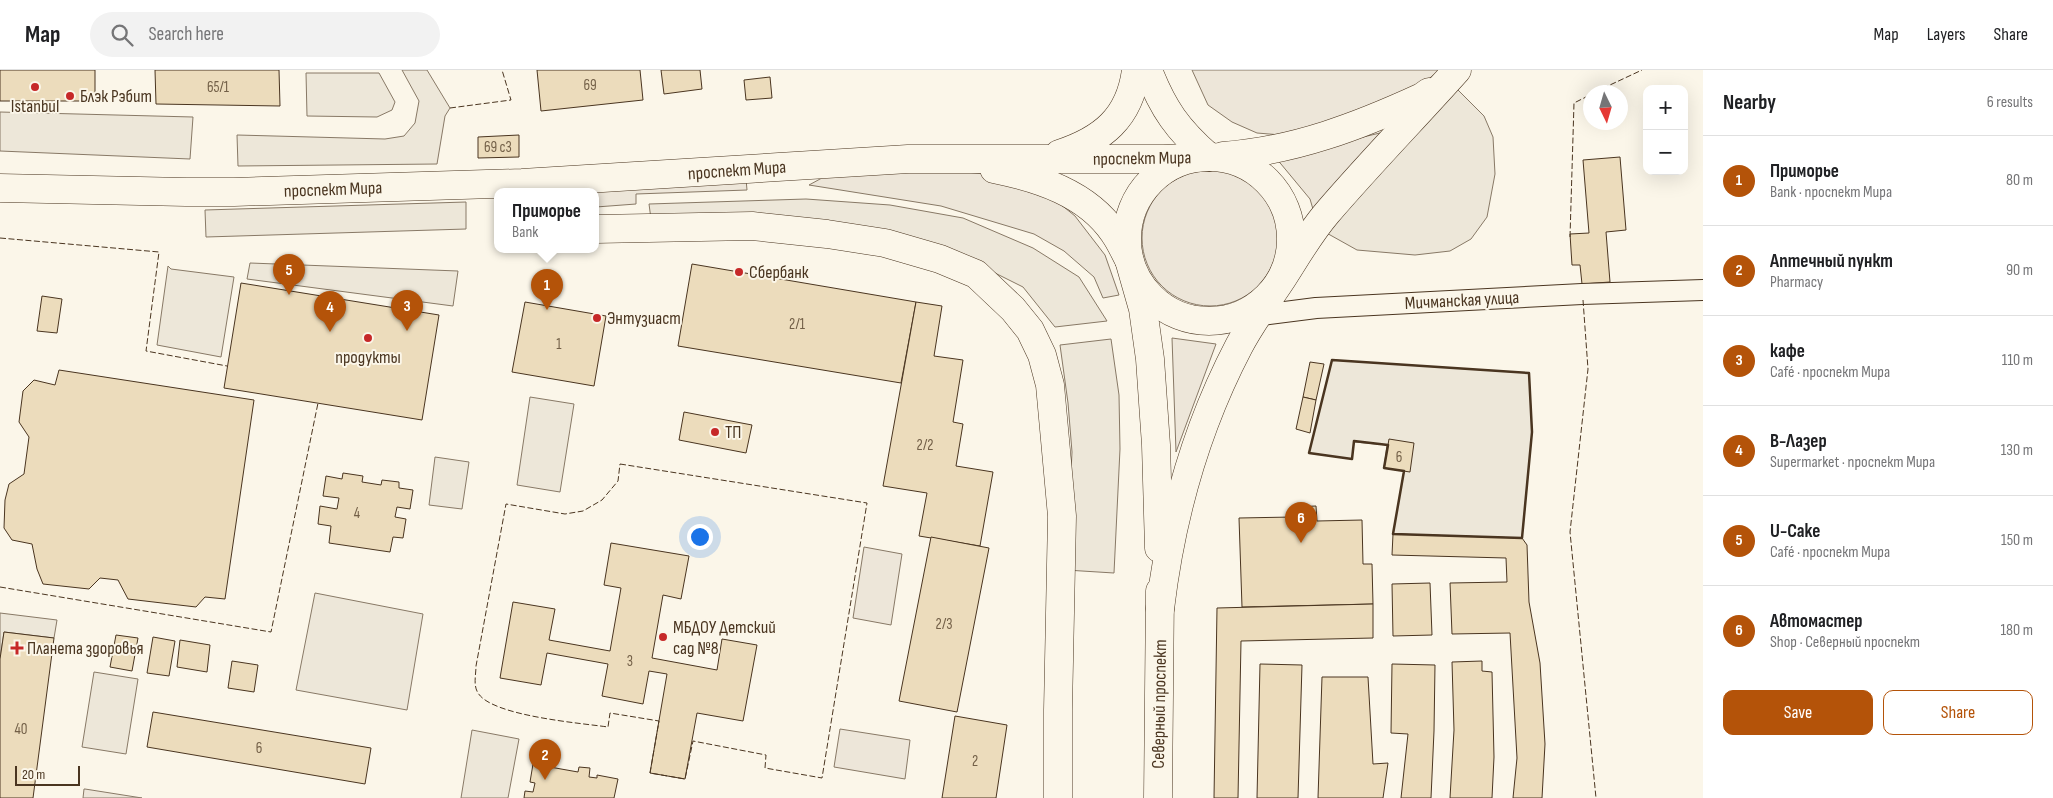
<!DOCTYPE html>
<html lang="en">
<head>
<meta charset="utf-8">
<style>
	body { margin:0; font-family:"Sofia Sans Condensed",sans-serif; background:#f2f2f2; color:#202124 }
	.controls { position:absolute; right:15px; top:15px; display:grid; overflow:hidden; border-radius:10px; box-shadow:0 5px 20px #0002 }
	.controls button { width:45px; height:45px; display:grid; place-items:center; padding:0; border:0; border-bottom:1px solid #e0e0e0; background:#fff; color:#202124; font:25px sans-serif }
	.compass { position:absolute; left:1583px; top:15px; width:45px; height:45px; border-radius:50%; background:#fff; box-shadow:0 5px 20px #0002; rotate:175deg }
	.scale { position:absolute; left:15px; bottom:12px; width:65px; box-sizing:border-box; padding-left:5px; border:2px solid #4a3520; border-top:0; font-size:14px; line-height:18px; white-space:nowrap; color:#4a3520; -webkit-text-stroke:4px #fbf6e9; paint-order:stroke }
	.you { position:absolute; left:699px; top:466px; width:18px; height:18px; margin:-12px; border:4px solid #fff; border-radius:50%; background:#1a73e8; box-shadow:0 0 0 8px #1a73e833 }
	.badge { display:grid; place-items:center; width:32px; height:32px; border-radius:50%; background:#b45309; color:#fff; font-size:16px; font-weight:700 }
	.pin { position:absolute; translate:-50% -41px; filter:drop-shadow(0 1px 2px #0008) }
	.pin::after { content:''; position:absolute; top:26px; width:18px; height:15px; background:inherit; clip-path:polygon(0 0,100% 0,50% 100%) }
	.popup { position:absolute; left:494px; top:118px; width:105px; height:65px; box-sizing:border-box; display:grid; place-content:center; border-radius:10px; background:#fff; filter:drop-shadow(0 1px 4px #0005); font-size:16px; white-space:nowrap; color:#757577 }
	.popup b { font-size:19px; color:#202124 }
	.popup::after { content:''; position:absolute; left:50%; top:100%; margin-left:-10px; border:10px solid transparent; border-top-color:#fff }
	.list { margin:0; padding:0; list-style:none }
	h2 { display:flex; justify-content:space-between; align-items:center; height:65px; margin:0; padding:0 20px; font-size:21px }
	h2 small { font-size:16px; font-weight:400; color:#757577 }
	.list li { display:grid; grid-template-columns:32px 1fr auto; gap:15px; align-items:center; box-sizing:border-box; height:90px; padding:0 20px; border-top:1px solid #e0e0e0 }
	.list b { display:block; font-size:19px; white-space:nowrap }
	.list p { margin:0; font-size:16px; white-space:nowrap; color:#757577 }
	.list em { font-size:16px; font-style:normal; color:#757577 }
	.actions { display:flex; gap:10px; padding:15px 20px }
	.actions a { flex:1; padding:11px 0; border:1px solid #b45309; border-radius:10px; text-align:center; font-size:18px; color:#b45309 }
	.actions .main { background:#b45309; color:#fff }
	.icon { flex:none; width:28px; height:28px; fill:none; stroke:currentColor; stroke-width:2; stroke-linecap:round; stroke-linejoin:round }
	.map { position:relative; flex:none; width:1703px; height:728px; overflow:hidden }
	header { display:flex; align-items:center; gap:30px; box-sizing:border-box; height:70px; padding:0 25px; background:#fff; border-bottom:1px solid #e0e0e0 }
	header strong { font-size:24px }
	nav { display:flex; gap:28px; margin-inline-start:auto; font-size:18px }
	.search { width:350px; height:45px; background:#f2f2f2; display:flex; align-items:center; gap:12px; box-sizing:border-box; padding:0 18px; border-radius:28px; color:#757577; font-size:19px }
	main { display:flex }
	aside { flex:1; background:#fff }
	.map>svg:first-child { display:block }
</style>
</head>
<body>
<header>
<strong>Map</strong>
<div class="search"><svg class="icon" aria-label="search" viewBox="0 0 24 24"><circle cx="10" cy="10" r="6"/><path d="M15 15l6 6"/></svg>Search here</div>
<nav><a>Map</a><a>Layers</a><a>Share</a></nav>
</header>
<main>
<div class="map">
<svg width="1703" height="728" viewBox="0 0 1703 728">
	<rect width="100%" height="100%" fill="#fbf6e9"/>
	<g fill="#ede6d9" stroke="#887966">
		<path d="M1192,0H1440L1417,18L1346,50L1281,65L1257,63L1232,52L1208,35Z"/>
		<path d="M1384,62L1315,146L1310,129L1276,88Z"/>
		<path d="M927,99L990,104L1054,129L1075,146L1105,185L1119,225L1103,228L1094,207L1064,181L1034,164L941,136L809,115L833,102Z"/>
		<circle cx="1210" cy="168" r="68"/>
		<path d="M746,109L747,120L636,124V134L596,137V121Z"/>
		<path d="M1172,268L1216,274L1176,382Z"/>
		<path d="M864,477L902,484L891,555L853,548Z"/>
		<path d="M840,659L910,670L905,709L834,697Z"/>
		<path d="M84,719H85L142,728H83Z"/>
	</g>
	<g fill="#ede7d9" stroke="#887966">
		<path d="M402,0H427L450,38L445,46L437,94L238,96L237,65L385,69L404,66L415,53L419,31Z"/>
		<path d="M306,3H379L395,32L392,40L377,47L307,46Z"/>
		<path d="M1453,15L1484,46L1493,67L1495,104L1487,147L1471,169L1450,181L1415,185L1357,180L1323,161Z"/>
		<path d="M0,42L193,47L190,89L0,81Z"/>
		<path d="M806,129L890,135L963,148L1033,178L1079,207L1107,251L1055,257L1023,217L967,189L651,149L649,134Z"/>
		<path d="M466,132V159L206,167L205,140Z"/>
		<path d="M250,193L458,201L453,236L247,209Z"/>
		<path d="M168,196L171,199L234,207L221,287L157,275Z"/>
		<path d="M1111,269L1119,325L1120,379L1114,503L1066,500L1072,382L1068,333L1060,275Z"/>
		<path d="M1332,290L1529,303L1532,362L1522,468L1393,464L1404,401L1384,398L1387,375L1354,372L1352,389L1309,383Z"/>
		<path d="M530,327L574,334L560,422L517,415Z"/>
		<path d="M435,387L469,392L462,439L429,435Z"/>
		<path d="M315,523L423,544L407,640L296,620Z"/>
		<path d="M0,543L57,550L54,568L4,562L0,589Z"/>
		<path d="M94,602L138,609L126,684L82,677Z"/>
		<path d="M472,660L519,669L508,728H461Z"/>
	</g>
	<g fill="#ecdcbc" stroke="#4a3520">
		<rect x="0" y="0" width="95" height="31"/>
		<path d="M155,0H279L280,36L156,34Z"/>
		<path d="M537,0H640L643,30L541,41Z"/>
		<path d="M661,0H700L702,19L664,24Z"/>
		<path d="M770,7L772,28L746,30L744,10Z"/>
		<path d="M519,65V87L478,88V67Z"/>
		<path d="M1620,87L1626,160L1606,162L1610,212L1582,214L1580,195H1572L1570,164L1589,163L1583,90Z"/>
		<path d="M692,194L916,232L901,313L678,276Z"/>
		<path d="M241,213L439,245L422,350L224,318Z"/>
		<path d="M42,226L62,229L57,263L37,261Z"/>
		<path d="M525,232L606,246L594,316L512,302Z"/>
		<path d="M916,232L942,236L934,286L963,290L953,352L963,354L956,396L993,402L980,476L919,466L927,423L883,416Z"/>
		<path d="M1310,292L1324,294L1316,330L1303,327Z"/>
		<path d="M59,300L254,330L225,529L205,527L196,537L128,529L118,510L100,508L89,519L43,514L37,499L32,474L12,470L4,458L5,430L9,414L24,404L29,367L19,352L23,321L34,310L55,315Z"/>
		<path d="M1303,327L1316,330L1310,363L1296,359Z"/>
		<path d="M684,342L752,355L746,383L679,370Z"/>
		<path d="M1389,369L1414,373L1410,402L1384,398Z"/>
		<path d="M343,403L363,406L362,412L381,415L382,410L399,412V418L413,420L410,439L397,437L395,447L406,449L403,468L393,467L390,482L329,473L331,456L318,454L320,436L337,439L339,428L323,426L326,406L342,409Z"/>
		<path d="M1316,436L1317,451L1362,450L1363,494H1372L1373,534L1242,537L1239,448L1293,447V437Z"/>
		<path d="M1393,464L1522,468L1527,475L1529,532L1540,593L1545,674L1542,728H1513L1517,688L1510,563L1452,564L1450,513L1507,512L1506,488L1392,485Z"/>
		<path d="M931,467L989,478L957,642L899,631Z"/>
		<path d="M611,473L689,486L681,529L663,525L652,588L717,600L722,569L757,575L743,651L697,643L685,709L650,703L667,604L649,601L643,634L602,626L608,594L547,583L541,615L500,608L513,532L555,539L549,570L610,581L621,518L604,515Z"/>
		<path d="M1430,513L1432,565L1393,566L1392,514Z"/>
		<path d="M1373,534V568L1241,571L1238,728H1214L1217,538Z"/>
		<path d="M4,562L54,568L33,728H0V589Z"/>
		<path d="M116,565L138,568L132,601L110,597Z"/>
		<path d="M153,567L175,571L169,606L147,603Z"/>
		<path d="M180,570L210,575L207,602L177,597Z"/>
		<path d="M232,591L258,595L254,622L228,618Z"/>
		<path d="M1482,591V601L1492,602L1494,687L1492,728H1450L1454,660L1452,592Z"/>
		<path d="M1260,594L1302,595L1298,728H1257Z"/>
		<path d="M1392,594L1435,595L1434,661L1431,728H1401L1408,664L1391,663Z"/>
		<path d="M1322,607H1368L1373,694L1388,693L1383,728H1318Z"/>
		<path d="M153,642L371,678L365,714L147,677Z"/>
		<path d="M955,646L1007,655L996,728H942Z"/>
		<path d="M533,694L578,702L579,697L590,698L589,707L597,708V705L618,709L614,728H524L525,721L533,722L535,713L530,712Z"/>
	</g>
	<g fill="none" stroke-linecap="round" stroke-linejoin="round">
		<g stroke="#4a3520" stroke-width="22">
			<path id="street" d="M1223,250L1316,238L1582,224L1703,220"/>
		</g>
		<g stroke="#4a3520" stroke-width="29">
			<g id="secondary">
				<path d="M1148,0C1163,39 1178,60 1209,87"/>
				<path d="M1059,84C1102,70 1130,48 1136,0"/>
				<path d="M994,99C1038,108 1087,123 1114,163C1120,171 1124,181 1129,190"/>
				<path d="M0,118L186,122H234L522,113L908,89H1164L1209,87"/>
				<path d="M596,159L752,156L827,164L885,173L940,189L976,204L1013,239L1030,260L1042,285L1050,315L1062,446L1058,640V728"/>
			</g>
		</g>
		<g stroke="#4a3520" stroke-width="29">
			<g id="primary">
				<path d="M1223,86C1294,81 1359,56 1422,27L1429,22"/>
				<circle cx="1209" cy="169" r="82"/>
				<path d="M1129,190L1143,239L1150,289L1156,375L1159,478"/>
				<path d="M1160,539C1171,447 1196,358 1239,276C1251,253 1266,233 1280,212C1295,189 1309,164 1327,143C1369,94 1414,48 1457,0"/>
				<path d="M1158,728L1160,521"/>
			</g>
		</g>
		<use href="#street" stroke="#fbf6e9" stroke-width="20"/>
		<use href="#secondary" stroke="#fbf6e9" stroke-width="28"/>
		<use href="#primary" stroke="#fbf6e9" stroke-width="28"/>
		<g stroke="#4a3520" stroke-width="1" stroke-dasharray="6 2.5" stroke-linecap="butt">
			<path d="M1595,22L1642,0"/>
			<path d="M450,38L511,30L502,0"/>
			<path d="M1570,167L1574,33L1590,25"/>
			<path d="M0,168L159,182L146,281L227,296"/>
			<path d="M1583,230L1588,299L1570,462L1596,728"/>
			<path d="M620,394L867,433L822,708L765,698L766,685L693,671L685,709L650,703L659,651L610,643L608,657C580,653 492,646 478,623C473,615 476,605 476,596L506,434L565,444L583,441L602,430L618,411Z"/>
			<path d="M0,517L271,562L318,333"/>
		</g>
		<path stroke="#4a3520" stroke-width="2.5" d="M1332,290L1529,303L1532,362L1522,468L1393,464L1404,401L1384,398L1388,375L1354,371L1352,389L1309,383Z"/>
	</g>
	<g fill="#c62828" stroke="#fbf6e9" stroke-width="2">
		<circle cx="35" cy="17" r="5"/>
		<circle cx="70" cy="26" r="5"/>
		<circle cx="739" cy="202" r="5"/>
		<circle cx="597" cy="248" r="5"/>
		<circle cx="368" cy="268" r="5"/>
		<circle cx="715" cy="362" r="5"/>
		<circle cx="663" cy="567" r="5"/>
		<path d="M14.5 570.5h5v5h5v5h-5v5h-5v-5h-5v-5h5z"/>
	</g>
	<g text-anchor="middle" stroke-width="4" stroke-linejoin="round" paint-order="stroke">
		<g font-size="15" fill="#725f47">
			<text x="590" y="20">69</text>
			<text x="218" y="22">65/1</text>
			<text x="498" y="82">69 с3</text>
			<text x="797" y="259">2/1</text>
			<text x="559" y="279">1</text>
			<text x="925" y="380">2/2</text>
			<text x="1399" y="392">6</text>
			<text x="357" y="448">4</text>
			<text x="944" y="559">2/3</text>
			<text x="630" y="596">3</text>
			<text x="21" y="664">40</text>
			<text x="259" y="683">6</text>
			<text x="975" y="696">2</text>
		</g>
		<g font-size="18" fill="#4a3520" stroke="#fbf6e9" text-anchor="start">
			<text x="80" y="32">Блэк Рэбит</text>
			<text x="35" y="42" text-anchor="middle">Istanbul</text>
			<text x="749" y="208">Сбербанк</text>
			<text x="607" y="254">Энтузиаст</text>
			<text x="368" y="293" text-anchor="middle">продукты</text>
			<text x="725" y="368">ТП</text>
			<text x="673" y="563">МБДОУ Детский<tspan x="673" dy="21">сад №8</tspan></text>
			<text x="27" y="584">Планета здоровья</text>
		</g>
		<g font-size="18" fill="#4a3520" stroke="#fbf6e9">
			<text transform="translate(1142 88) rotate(-1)" y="6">проспект Мира</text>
			<text transform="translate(737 100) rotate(-4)" y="6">проспект Мира</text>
			<text transform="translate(333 119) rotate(-2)" y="6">проспект Мира</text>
			<text transform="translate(1462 230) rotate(-3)" y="6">Мичманская улица</text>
			<text transform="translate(1159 634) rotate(-89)" y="6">Северный проспект</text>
		</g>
	</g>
</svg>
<div class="controls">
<button>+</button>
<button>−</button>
</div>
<svg class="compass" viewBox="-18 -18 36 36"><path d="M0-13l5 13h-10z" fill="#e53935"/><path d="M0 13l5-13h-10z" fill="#757577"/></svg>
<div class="scale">20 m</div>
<div class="you"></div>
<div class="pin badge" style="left:547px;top:240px">1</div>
<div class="popup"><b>Приморье</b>Bank</div>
<div class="pin badge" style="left:545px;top:710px">2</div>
<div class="pin badge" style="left:407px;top:261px">3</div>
<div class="pin badge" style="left:330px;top:262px">4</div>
<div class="pin badge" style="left:289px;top:225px">5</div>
<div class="pin badge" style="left:1301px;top:473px">6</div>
</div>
<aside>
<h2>Nearby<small>6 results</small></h2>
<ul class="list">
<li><span class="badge">1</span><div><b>Приморье</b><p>Bank · проспект Мира</p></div><em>80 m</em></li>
<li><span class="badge">2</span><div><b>Аптечный пункт</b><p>Pharmacy</p></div><em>90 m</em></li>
<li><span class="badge">3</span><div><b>кафе</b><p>Café · проспект Мира</p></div><em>110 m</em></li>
<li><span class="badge">4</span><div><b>В-Лазер</b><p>Supermarket · проспект Мира</p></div><em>130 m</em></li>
<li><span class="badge">5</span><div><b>U-Cake</b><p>Café · проспект Мира</p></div><em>150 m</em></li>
<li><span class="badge">6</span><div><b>Автомастер</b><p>Shop · Северный проспект</p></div><em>180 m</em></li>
</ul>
<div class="actions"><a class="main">Save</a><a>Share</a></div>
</aside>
</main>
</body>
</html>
